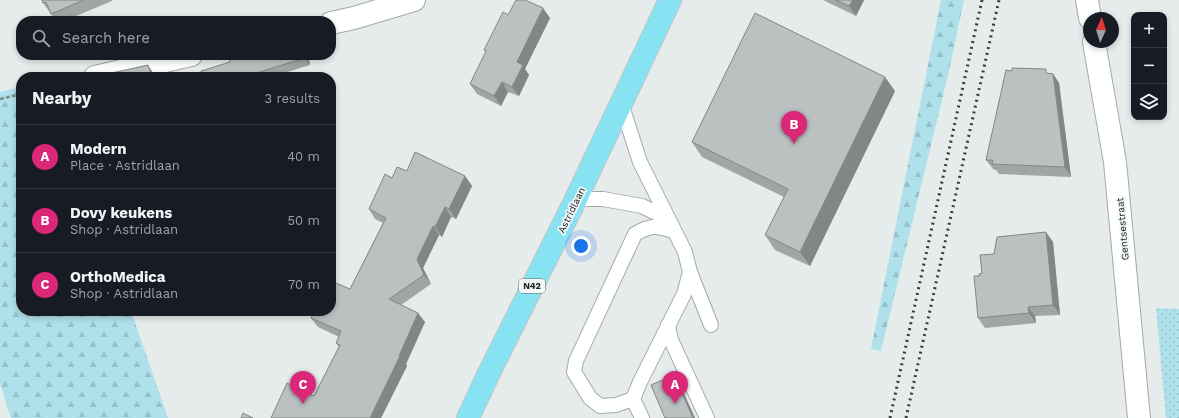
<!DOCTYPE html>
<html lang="en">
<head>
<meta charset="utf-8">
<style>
	body { margin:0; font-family:"Work Sans",sans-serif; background:#20242c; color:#f1f3f6 }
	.controls { position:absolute; right:12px; top:12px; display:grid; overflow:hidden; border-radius:8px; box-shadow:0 2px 6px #0003 }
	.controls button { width:36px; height:36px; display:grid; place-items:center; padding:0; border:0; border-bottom:1px solid #363941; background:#171b24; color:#f1f3f6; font:20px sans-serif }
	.compass { position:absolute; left:1083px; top:12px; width:36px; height:36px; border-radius:50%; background:#171b24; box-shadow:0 2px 6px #0003; rotate:4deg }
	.you { position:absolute; left:581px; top:246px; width:14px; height:14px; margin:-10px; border:3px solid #fff; border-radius:50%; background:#1a73e8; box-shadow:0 0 0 6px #1a73e833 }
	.badge { display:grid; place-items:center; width:26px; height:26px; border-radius:50%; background:#db2777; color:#fff; font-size:13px; font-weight:700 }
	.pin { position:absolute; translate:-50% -33px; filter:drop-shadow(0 1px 2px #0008) }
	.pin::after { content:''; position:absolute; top:21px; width:14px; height:12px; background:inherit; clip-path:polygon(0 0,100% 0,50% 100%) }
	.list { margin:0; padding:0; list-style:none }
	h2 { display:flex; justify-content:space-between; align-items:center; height:52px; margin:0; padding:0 16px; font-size:17px }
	h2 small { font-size:13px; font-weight:400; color:#9ea1a6 }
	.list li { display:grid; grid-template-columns:26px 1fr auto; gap:12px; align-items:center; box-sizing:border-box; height:64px; padding:0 16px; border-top:1px solid #363941 }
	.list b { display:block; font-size:15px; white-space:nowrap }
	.list p { margin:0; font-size:13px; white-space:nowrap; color:#9ea1a6 }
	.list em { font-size:13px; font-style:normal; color:#9ea1a6 }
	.icon { flex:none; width:22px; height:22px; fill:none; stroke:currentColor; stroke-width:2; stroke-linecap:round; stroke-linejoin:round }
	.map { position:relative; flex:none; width:1179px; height:418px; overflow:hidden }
	.search { position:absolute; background:#171b24; box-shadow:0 2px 6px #0003; left:16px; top:16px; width:320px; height:44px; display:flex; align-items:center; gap:10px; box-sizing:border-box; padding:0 14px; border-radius:16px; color:#9ea1a6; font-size:15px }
	.panel { position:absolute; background:#171b24; box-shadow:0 2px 6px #0003; left:16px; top:72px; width:320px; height:244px; border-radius:16px }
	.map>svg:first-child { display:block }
</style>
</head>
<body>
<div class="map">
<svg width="1179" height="418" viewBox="0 0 1179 418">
	<defs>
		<pattern id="grass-dots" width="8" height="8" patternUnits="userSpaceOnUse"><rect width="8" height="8" fill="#afe1eb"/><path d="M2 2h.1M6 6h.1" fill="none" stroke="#96c1c9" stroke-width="1.8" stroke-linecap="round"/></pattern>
		<pattern id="forest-firs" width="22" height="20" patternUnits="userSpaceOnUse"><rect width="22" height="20" fill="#afe1eb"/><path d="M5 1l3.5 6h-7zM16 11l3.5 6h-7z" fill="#96c1c9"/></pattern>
	</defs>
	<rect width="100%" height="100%" fill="#e6ebec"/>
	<path fill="url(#grass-dots)" d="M1156,308L1179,309V418H1166Z"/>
	<g fill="url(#forest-firs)">
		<path d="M941,0H964L949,71L881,351L871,349Z"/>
		<path d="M21,87V311H128L132,314L168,418H11L0,384V92Z"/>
	</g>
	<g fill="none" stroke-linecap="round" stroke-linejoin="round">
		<g stroke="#a4a8a9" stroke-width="16">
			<g id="lane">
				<path d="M621,103L640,162L685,252L690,272L684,294L640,382L633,399L642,418"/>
				<path d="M576,199H603L642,206L668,219"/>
				<path d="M690,272L711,325"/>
				<path d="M668,325L671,340L707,418"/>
				<path d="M633,399L616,405L600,406L590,398L574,372L576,361L635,234C652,224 656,226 674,231"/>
			</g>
		</g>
		<g stroke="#a4a8a9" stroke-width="24">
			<g id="street">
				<path d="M1087,0L1090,18"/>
				<path d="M331,23L354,18L414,0"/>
				<path d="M1094,42L1115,162L1139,418"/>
				<path d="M95,77L191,55"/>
			</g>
		</g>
		<g stroke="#c6c6c6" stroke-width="24">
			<path id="primary" d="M468,418L489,373L576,199L670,0"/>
		</g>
		<path stroke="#848888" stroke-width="2.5" stroke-dasharray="4 2" stroke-linecap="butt" d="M0,99L21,94"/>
		<use href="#lane" stroke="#fff" stroke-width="14"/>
		<use href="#street" stroke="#fff" stroke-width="22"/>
		<use href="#primary" stroke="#87e3f2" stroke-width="22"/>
		<g stroke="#393c3c" stroke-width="3" stroke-dasharray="2 4" stroke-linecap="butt">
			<path d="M890,418L982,0"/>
			<path d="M906,418L999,0"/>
		</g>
	</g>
	<g fill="#a1a5a6">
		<path d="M42,0H112V1L64,21H56L43,3Z"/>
		<path d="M823,0H864L856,16Z"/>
		<path d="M508,15L550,18L525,69L529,75L519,96L508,92L501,106L477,94L470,84L486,52L484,50Z"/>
		<path d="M308,55L310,65L272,77H202Z"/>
		<path d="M1012,71L1053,74L1059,83L1071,177L999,174L996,170L993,169L986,160Z"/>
		<path d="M895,91L810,266L775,250L765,235L784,197L702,157L692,142Z"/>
		<path d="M407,171L465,176L472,186L456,219L451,217L442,237L439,235L423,268L431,284L401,305L425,322L406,364L407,366L381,418H271L314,396L339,347L336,343L339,337L318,327L311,318L350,289L383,223L375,219L369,209L392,178Z"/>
		<path d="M1053,242L1060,315L1035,316L1036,323L985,328L978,318L982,273L994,254Z"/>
	</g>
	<g fill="#838687">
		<path d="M853,0H864L856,16L849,6Z"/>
		<path d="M543,8L550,18L525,69L529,75L519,96L512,87L517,62Z"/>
		<path d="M304,55H308L310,65L305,58Z"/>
		<path d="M148,65L155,76L156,77H152Z"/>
		<path d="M1053,74L1059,83L1071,177L1065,167Z"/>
		<path d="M885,77L895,91L810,266L800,252Z"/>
		<path d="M502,82L508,92L501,106L494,96Z"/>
		<path d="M465,176L472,186L456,219L449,209Z"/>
		<path d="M445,207L451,217L442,237L435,227Z"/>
		<path d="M433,226L439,235L423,268L431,284L424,275L417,259Z"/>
		<path d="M1046,232L1053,242L1060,315L1053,305Z"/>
		<path d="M1028,307L1035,316L1036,323L1029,313Z"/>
		<path d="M418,313L425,322L406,364L407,366L381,418H370Z"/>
		<path d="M674,375L678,380L695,418H693Z"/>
	</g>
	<g fill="#bbc0c1" stroke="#838687">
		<path d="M42,0H84L51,14L46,2L43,3Z"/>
		<path d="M516,0H525L543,8L517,62L523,65L512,87L502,82L494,96L470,84L486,51L484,50L503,12L508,15Z"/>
		<path d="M836,0H853L849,6Z"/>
		<path d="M755,13L885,77L800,252L765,235L788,189L692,142Z"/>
		<path d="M228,55H304L305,58L243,77H202L201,71L230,62Z"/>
		<path d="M148,65L152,77H98V76Z"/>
		<path d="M1012,68L1046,69V73L1053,74L1065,167L992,164L993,160H986L1006,70L1012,71Z"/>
		<path d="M415,152L465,176L449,209L445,207L435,227L433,226L417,259L424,275L389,299L418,313L399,356H400L370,418H271L287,383L314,396L340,345L336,343L341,331L311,318L314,311H331V281L350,289L386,218L369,209L385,174L392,178L397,167L407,171Z"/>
		<path d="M1046,232L1053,305L1028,307L1029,313L978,318L974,276H980L979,274L982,273L980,255L994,254L997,237Z"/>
		<path d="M674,375L693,418H665L651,385Z"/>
		<path d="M243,413L253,418H241Z"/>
	</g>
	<g text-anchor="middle" stroke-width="3.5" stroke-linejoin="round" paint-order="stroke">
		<rect fill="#f3f8f9" stroke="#616464" stroke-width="1" x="519" y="279" width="26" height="14" rx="3"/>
		<g font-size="9" font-weight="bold" fill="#222424">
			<text x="532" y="289">N42</text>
		</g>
		<g font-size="10" fill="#222424" stroke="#f3f8f9">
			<text transform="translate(571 210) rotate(-64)" y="4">Astridlaan</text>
			<text transform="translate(1122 229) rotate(-95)" y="4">Gentsestraat</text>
		</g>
	</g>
</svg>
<div class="controls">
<button>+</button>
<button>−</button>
<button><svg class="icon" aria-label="layers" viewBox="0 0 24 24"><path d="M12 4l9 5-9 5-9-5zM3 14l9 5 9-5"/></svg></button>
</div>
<svg class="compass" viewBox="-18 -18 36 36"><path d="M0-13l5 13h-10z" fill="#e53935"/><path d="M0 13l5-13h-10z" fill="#9ea1a6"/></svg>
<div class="you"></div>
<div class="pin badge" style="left:675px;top:404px">A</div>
<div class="pin badge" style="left:794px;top:144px">B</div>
<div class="pin badge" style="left:303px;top:404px">C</div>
<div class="search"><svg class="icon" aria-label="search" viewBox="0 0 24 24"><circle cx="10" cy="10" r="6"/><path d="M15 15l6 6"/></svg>Search here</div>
<section class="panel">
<h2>Nearby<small>3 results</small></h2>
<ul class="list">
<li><span class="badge">A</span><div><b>Modern</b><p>Place · Astridlaan</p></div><em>40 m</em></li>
<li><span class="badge">B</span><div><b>Dovy keukens</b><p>Shop · Astridlaan</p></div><em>50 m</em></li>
<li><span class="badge">C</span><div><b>OrthoMedica</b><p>Shop · Astridlaan</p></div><em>70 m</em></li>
</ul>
</section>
</div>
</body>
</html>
